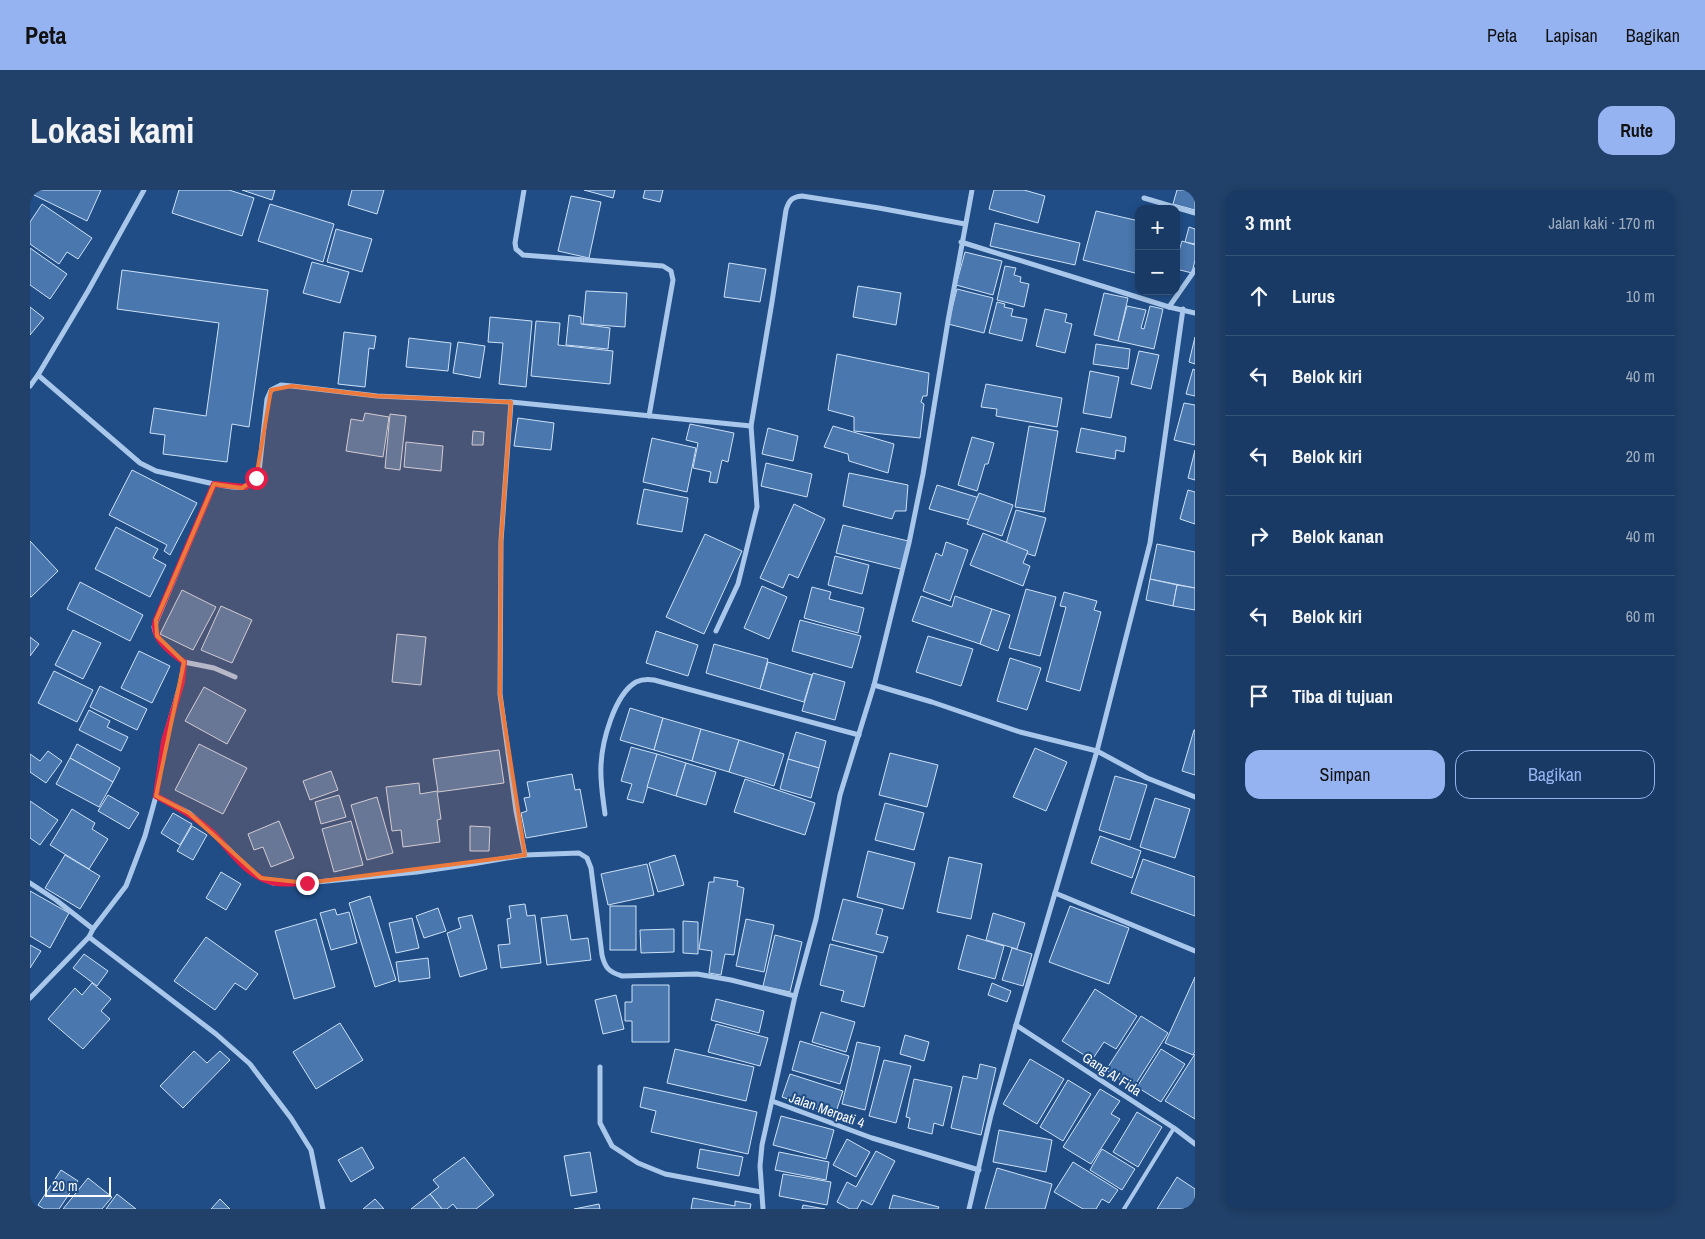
<!DOCTYPE html>
<html lang="id">
<head>
<meta charset="utf-8">
<style>
	body { margin:0; font-family:"Archivo Narrow",sans-serif; background:#21416a; color:#f1f3f6 }
	.controls { position:absolute; right:15px; top:15px; display:grid; overflow:hidden; border-radius:10px; box-shadow:0 2px 8px #0003 }
	.controls button { width:45px; height:45px; display:grid; place-items:center; padding:0; border:0; border-bottom:1px solid #365478; background:#183a64; color:#f1f3f6; font:25px sans-serif }
	.scale { position:absolute; left:15px; bottom:12px; width:66px; box-sizing:border-box; padding-left:5px; border:2px solid #fff; border-top:0; font-size:14px; line-height:18px; white-space:nowrap; color:#fff; -webkit-text-stroke:4px #204d86; paint-order:stroke }
	.stop { position:absolute; width:15px; height:15px; margin:-11px; border:4px solid #e11d48; border-radius:50%; background:#fff }
	.stop.end { background:#e11d48; border-color:#fff; box-shadow:0 1px 5px #0008 }
	.list { margin:0; padding:0; list-style:none }
	h2 { display:flex; justify-content:space-between; align-items:center; height:65px; margin:0; padding:0 20px; font-size:21px }
	h2 small { font-size:16px; font-weight:400; color:#9fadbf }
	.list li { display:grid; grid-template-columns:32px 1fr auto; gap:15px; align-items:center; box-sizing:border-box; height:80px; padding:0 20px; border-top:1px solid #365478 }
	.list b { display:block; font-size:19px; white-space:nowrap }
	.list em { font-size:16px; font-style:normal; color:#9fadbf }
	.actions { display:flex; gap:10px; padding:15px 20px }
	.actions a { flex:1; padding:11px 0; border:1px solid #95b2f1; border-radius:15px; text-align:center; font-size:18px; color:#95b2f1 }
	.actions .main { background:#95b2f1; color:#111 }
	.icon { flex:none; width:28px; height:28px; fill:none; stroke:currentColor; stroke-width:2; stroke-linecap:round; stroke-linejoin:round }
	.map { position:relative; flex:none; width:1165px; height:1019px; overflow:hidden; border-radius:15px }
	header { display:flex; align-items:center; gap:30px; box-sizing:border-box; height:70px; padding:0 25px; background:#95b2f1; color:#111 }
	header strong { font-size:24px }
	nav { display:flex; gap:28px; margin-inline-start:auto; font-size:18px }
	.intro { display:flex; align-items:center; justify-content:space-between; box-sizing:border-box; height:120px; padding:0 30px }
	h1 { margin:0; font-size:35px }
	.button { padding:12px 22px; border-radius:15px; background:#95b2f1; color:#111; font-size:18px; font-weight:700 }
	main { display:flex; gap:30px; padding:0 30px }
	aside { flex:1; background:#183a64; border-radius:15px; box-shadow:0 2px 8px #0003 }
	.map>svg:first-child { display:block }
</style>
</head>
<body>
<header>
<strong>Peta</strong>
<nav><a>Peta</a><a>Lapisan</a><a>Bagikan</a></nav>
</header>
<div class="intro"><h1>Lokasi kami</h1><a class="button">Rute</a></div>
<main>
<div class="map">
<svg width="1165" height="1019" viewBox="0 0 1165 1019">
	<rect width="100%" height="100%" fill="#204d86"/>
	<g fill="#4977ae" stroke="#cde1f7">
		<path d="M0,0H71L57,31L0,3Z"/>
		<path d="M149,0H199L224,8L212,46L142,23Z"/>
		<path d="M212,0H245L242,10Z"/>
		<path d="M322,0H354L347,24L318,15Z"/>
		<path d="M554,0H585L583,8Z"/>
		<path d="M615,0H633L630,12L613,8Z"/>
		<path d="M964,0H994L1015,6L1008,33L959,19Z"/>
		<path d="M1147,0H1165V20L1143,14Z"/>
		<path d="M541,6L571,12L559,68L528,61Z"/>
		<path d="M12,14L62,48L48,69L37,62L29,74L0,54V32Z"/>
		<path d="M240,14L304,34L293,72L228,51Z"/>
		<path d="M1066,21L1109,31V84L1053,70Z"/>
		<path d="M965,33L1050,53L1045,75L960,56Z"/>
		<path d="M1159,37L1165,39V54L1155,52Z"/>
		<path d="M306,39L342,49L332,82L297,72Z"/>
		<path d="M1152,51L1165,55V70L1162,83L1146,79V71Z"/>
		<path d="M0,58L37,84L20,109L0,95Z"/>
		<path d="M935,62L972,71L963,105L926,95Z"/>
		<path d="M282,72L319,82L310,113L273,103Z"/>
		<path d="M699,73L736,79L730,112L694,107Z"/>
		<path d="M975,76L986,78L984,85L991,87L990,92L999,94L994,117L967,110Z"/>
		<path d="M92,80L238,100L219,237L202,234L197,272L133,264L135,245L120,243L124,218L176,226L189,133L87,119Z"/>
		<path d="M828,96L871,103L866,135L823,127Z"/>
		<path d="M927,99L963,108L954,143L918,134Z"/>
		<path d="M556,101L597,103L595,137L553,134Z"/>
		<path d="M1074,103L1098,108L1088,151L1064,145Z"/>
		<path d="M967,112L975,114L974,117L983,119L981,126L997,129L992,151L959,143Z"/>
		<path d="M1097,116L1116,120L1111,138L1114,139L1120,116L1133,119L1124,159L1088,151Z"/>
		<path d="M0,117L14,128L0,145Z"/>
		<path d="M1015,119L1037,124L1035,132L1042,134L1035,163L1006,156Z"/>
		<path d="M539,125L551,127V134L580,138L578,159L536,155Z"/>
		<path d="M460,127L502,131L496,197L469,194L473,153L458,152Z"/>
		<path d="M506,131L530,133L528,155L583,161L580,194L501,186Z"/>
		<path d="M314,142L346,146L344,159L339,158L335,197L308,194Z"/>
		<path d="M1165,147V174L1159,172Z"/>
		<path d="M379,148L421,153L418,181L376,177Z"/>
		<path d="M428,152L455,156L450,188L423,183Z"/>
		<path d="M1066,154L1100,159L1098,179L1063,174Z"/>
		<path d="M1109,161L1129,165L1121,199L1101,194Z"/>
		<path d="M807,164L899,183L897,206H893L891,212L894,214L890,248L824,241V227L798,220Z"/>
		<path d="M1163,179L1165,180V206L1156,204Z"/>
		<path d="M1060,181L1089,187L1081,228L1053,223Z"/>
		<path d="M956,194L1032,208L1027,237L966,226L967,219L951,217Z"/>
		<path d="M1154,213L1165,215V255L1144,250Z"/>
		<path d="M335,223L359,227L353,267L316,261L321,229L333,231Z"/>
		<path d="M360,224L376,226L370,280L355,278Z"/>
		<path d="M488,228L524,233L521,260L484,256Z"/>
		<path d="M660,234L704,243L698,272L692,270L687,293L679,292L681,282L663,278L668,253L656,250Z"/>
		<path d="M803,236L864,254L858,283L819,271L818,264L794,257Z"/>
		<path d="M999,236L1028,241L1014,322L985,317Z"/>
		<path d="M738,238L768,246L763,271L732,264Z"/>
		<path d="M1051,238L1096,247L1094,262L1086,260L1085,269L1046,262Z"/>
		<path d="M443,241L454,242L453,255H442Z"/>
		<path d="M942,247L964,253L958,274H955L947,301L928,295Z"/>
		<path d="M622,248L666,258L657,302L613,292Z"/>
		<path d="M376,252L413,256L411,281L374,277Z"/>
		<path d="M1165,260V290L1158,288Z"/>
		<path d="M736,273L782,284L777,307L731,296Z"/>
		<path d="M102,280L167,313L140,365L134,361L137,355L79,325Z"/>
		<path d="M819,283L878,295L876,321H865L862,329L813,316Z"/>
		<path d="M907,295L956,310L950,333L899,319Z"/>
		<path d="M614,299L658,308L652,342L607,334Z"/>
		<path d="M1158,300L1165,302V334L1150,329Z"/>
		<path d="M949,303L983,315L972,346L937,334Z"/>
		<path d="M764,314L795,329L768,388L759,384L753,398L730,388Z"/>
		<path d="M986,320L1016,328L1005,366L975,357Z"/>
		<path d="M813,335L878,351L871,379L806,363Z"/>
		<path d="M86,337L128,359L123,368L136,375L120,407L65,379Z"/>
		<path d="M953,343L998,361L993,373L1000,376L993,396L940,375Z"/>
		<path d="M675,344L712,361L674,444L636,427Z"/>
		<path d="M0,351L28,381L1,407H0Z"/>
		<path d="M916,352L938,360L920,411L893,401L906,363L912,366Z"/>
		<path d="M1127,354L1165,362V398L1120,389Z"/>
		<path d="M805,366L839,375L832,404L798,395Z"/>
		<path d="M1120,389L1147,395L1143,416L1116,410Z"/>
		<path d="M50,392L113,425L100,451L37,419Z"/>
		<path d="M1147,395L1165,398V420L1143,416Z"/>
		<path d="M732,396L757,407L739,449L714,438Z"/>
		<path d="M782,397L801,402L799,409L834,418L828,443L774,428Z"/>
		<path d="M996,399L1026,407L1010,466L979,458Z"/>
		<path d="M152,400L186,417L163,460L130,444Z"/>
		<path d="M1034,402L1067,411L1064,420L1071,422L1050,501L1016,491L1036,417L1030,416Z"/>
		<path d="M891,406L922,417L925,406L962,419L950,454L882,431Z"/>
		<path d="M191,416L222,430L202,473L171,460Z"/>
		<path d="M962,419L980,425L968,461L950,454Z"/>
		<path d="M770,430L831,446L822,478L762,461Z"/>
		<path d="M43,440L71,453L53,489L25,475Z"/>
		<path d="M626,441L668,455L658,486L616,473Z"/>
		<path d="M367,444L396,447L391,495L362,492Z"/>
		<path d="M898,446L943,459L931,496L886,482Z"/>
		<path d="M0,447L9,454L0,466Z"/>
		<path d="M684,454L738,469L730,499L676,483Z"/>
		<path d="M109,461L140,476L122,513L91,498Z"/>
		<path d="M980,468L1011,478L997,520L967,511Z"/>
		<path d="M738,472L782,485L774,512L730,499Z"/>
		<path d="M24,481L63,500L47,532L8,513Z"/>
		<path d="M783,483L815,492L805,530L772,521Z"/>
		<path d="M70,496L117,519L107,540L60,517Z"/>
		<path d="M174,497L216,520L197,554L155,531Z"/>
		<path d="M600,518L633,528L624,560L590,550Z"/>
		<path d="M59,520L80,531L77,537L98,547L91,561L49,540Z"/>
		<path d="M633,528L671,539L662,571L624,560Z"/>
		<path d="M671,539L709,550L699,582L662,571Z"/>
		<path d="M1164,540H1165V585L1152,581Z"/>
		<path d="M766,542L796,551L789,578L758,569Z"/>
		<path d="M709,550L754,564L744,596L699,582Z"/>
		<path d="M47,554L90,578L83,592L40,568Z"/>
		<path d="M169,554L217,578L193,624L145,600Z"/>
		<path d="M601,557L627,564L613,613L597,609L602,594L591,591Z"/>
		<path d="M1005,558L1037,572L1016,621L983,607Z"/>
		<path d="M469,560L474,593L408,602L403,569Z"/>
		<path d="M18,561L32,571L16,593L0,582V564L10,571Z"/>
		<path d="M860,563L908,575L897,617L849,605Z"/>
		<path d="M627,564L656,573L646,606L617,597Z"/>
		<path d="M40,568L83,592L69,617L26,594Z"/>
		<path d="M758,569L789,578L781,608L750,599Z"/>
		<path d="M656,573L686,582L676,615L646,606Z"/>
		<path d="M301,581L308,600L280,610L273,591Z"/>
		<path d="M542,584L545,600L550,599L557,637L496,648L491,623L497,621L494,608L500,607L497,592Z"/>
		<path d="M1085,586L1117,595L1100,650L1069,640Z"/>
		<path d="M715,589L785,613L775,645L704,622Z"/>
		<path d="M389,593L390,604L407,601L411,629L407,630L410,652L373,657L371,640L362,641L356,597Z"/>
		<path d="M78,605L109,623L99,639L68,621Z"/>
		<path d="M309,605L316,627L291,634L285,612Z"/>
		<path d="M347,607L363,663L337,670L321,615Z"/>
		<path d="M1125,608L1160,619L1145,668L1110,657Z"/>
		<path d="M0,611L28,630L10,655L0,648Z"/>
		<path d="M855,613L894,623L884,660L845,650Z"/>
		<path d="M42,619L65,633L62,639L78,649L59,679L20,655Z"/>
		<path d="M143,623L162,634L150,655L131,643Z"/>
		<path d="M249,631L264,668L241,677L233,657L224,660L218,644Z"/>
		<path d="M321,631L333,675L304,682L292,639Z"/>
		<path d="M162,636L177,645L163,670L147,661Z"/>
		<path d="M440,636L460,637L459,661H440Z"/>
		<path d="M1070,646L1111,661L1102,688L1061,673Z"/>
		<path d="M838,661L885,673L873,719L827,707Z"/>
		<path d="M35,665L70,686L50,719L15,698Z"/>
		<path d="M645,665L654,695L628,702L619,673Z"/>
		<path d="M919,667L952,674L941,729L907,722Z"/>
		<path d="M1113,669L1165,687V726L1101,703Z"/>
		<path d="M617,674L624,705L578,715L571,684Z"/>
		<path d="M191,682L211,694L196,720L176,708Z"/>
		<path d="M684,687L708,691L707,696L714,698L704,765L695,764L691,785L679,783L682,761L669,759L679,692H684Z"/>
		<path d="M0,701L39,723L20,758L0,746Z"/>
		<path d="M340,706L366,790L345,797L319,713Z"/>
		<path d="M813,709L853,719L846,744L858,747L853,763L802,750Z"/>
		<path d="M495,714L497,726L505,725L511,773L471,778L468,755L480,754L477,729L481,728L479,716Z"/>
		<rect x="580" y="716" width="26" height="44"/>
		<path d="M1040,716L1099,738L1079,794L1019,772Z"/>
		<path d="M408,718L416,741L394,748L386,726Z"/>
		<path d="M305,719L307,725L319,722L327,753L301,760L290,723Z"/>
		<path d="M963,723L995,733L987,759L956,750Z"/>
		<path d="M442,725L457,779L430,787L417,743L431,738L428,728Z"/>
		<path d="M537,725L541,750L558,748L561,770L517,775L511,728Z"/>
		<path d="M382,728L389,758L366,763L359,733Z"/>
		<path d="M286,729L305,797L264,809L245,741Z"/>
		<path d="M716,729L744,735L734,782L706,776Z"/>
		<path d="M653,731L668,732V764L653,763Z"/>
		<path d="M644,739V762L611,763L610,740Z"/>
		<path d="M745,745L772,752L760,802L733,796Z"/>
		<path d="M937,745L974,756L965,789L928,779Z"/>
		<path d="M176,747L228,784L216,800L205,793L185,820L144,791Z"/>
		<path d="M800,754L847,766L834,817L811,811L814,801L790,795Z"/>
		<path d="M0,755L11,761L0,778Z"/>
		<path d="M982,758L1002,764L993,796L972,790Z"/>
		<path d="M54,764L78,781L67,796L43,778Z"/>
		<path d="M398,768L400,788L369,792L366,772Z"/>
		<path d="M1165,787V861L1163,865L1135,853Z"/>
		<path d="M62,793L81,809L71,821L80,829L53,859L18,829L45,798L52,805Z"/>
		<path d="M962,793L981,801L977,812L958,805Z"/>
		<path d="M602,795H639V852H602V831H595V812H602Z"/>
		<path d="M1065,799L1107,826L1086,859L1074,852L1062,870L1032,851Z"/>
		<path d="M586,805L594,839L573,844L565,810Z"/>
		<path d="M686,809L734,821L729,843L681,830Z"/>
		<path d="M791,822L825,832L816,862L782,852Z"/>
		<path d="M1111,826L1138,843L1103,898L1076,880Z"/>
		<path d="M310,833L333,870L286,899L263,862Z"/>
		<path d="M686,834L738,848L730,876L678,862Z"/>
		<path d="M875,845L899,852L894,871L870,864Z"/>
		<path d="M770,851L819,866L810,894L762,880Z"/>
		<path d="M827,852L850,857L835,920L812,914Z"/>
		<path d="M645,859L724,877L716,911L637,893Z"/>
		<path d="M1131,859L1155,874L1131,912L1107,897Z"/>
		<path d="M164,861L177,873L190,861L200,870L153,918L130,896Z"/>
		<path d="M1165,864V929L1135,911Z"/>
		<path d="M1000,869L1034,889L1007,934L973,914Z"/>
		<path d="M854,870L881,876L866,933L839,926Z"/>
		<path d="M950,874L966,878L951,945L921,938L933,886L947,889Z"/>
		<path d="M760,884L813,901L805,925L752,907Z"/>
		<path d="M884,889L922,897L913,936L904,933L902,944L878,938L880,928L876,927Z"/>
		<path d="M1038,890L1061,904L1033,951L1010,937Z"/>
		<path d="M614,897L727,922L718,964L621,942L626,921L610,917Z"/>
		<path d="M1070,899L1090,911L1081,924L1090,929L1061,974L1033,957Z"/>
		<path d="M1107,922L1132,937L1108,977L1083,962Z"/>
		<path d="M751,926L804,940L796,969L743,955Z"/>
		<path d="M969,940L1022,950L1016,982L963,972Z"/>
		<path d="M817,949L840,962L826,987L803,975Z"/>
		<path d="M332,957L344,978L321,992L308,970Z"/>
		<path d="M670,959L713,967L709,986L667,978Z"/>
		<path d="M1072,959L1105,979L1092,1000L1060,980Z"/>
		<path d="M846,961L865,971L842,1015L832,1010L827,1019H820L807,1012L817,992L826,997Z"/>
		<path d="M560,962L567,1002L541,1006L534,966Z"/>
		<path d="M749,962L799,972L796,990L745,980Z"/>
		<path d="M434,967L464,1005L446,1019H427L423,1014L417,1019H412L400,1004L409,997L403,990Z"/>
		<path d="M1043,972L1088,1000L1079,1013L1072,1009L1066,1019H1053L1024,1002Z"/>
		<path d="M967,978L1022,994L1015,1019H955Z"/>
		<path d="M31,980L48,991L29,1019H14L8,1015Z"/>
		<path d="M753,984L801,992L797,1015L749,1006Z"/>
		<path d="M1147,987L1165,999V1019H1127Z"/>
		<path d="M58,988L82,1007L72,1019H33Z"/>
		<path d="M87,1004L106,1019H76Z"/>
		<path d="M400,1004L412,1019H381Z"/>
		<path d="M863,1005L909,1017L908,1019H859Z"/>
		<path d="M663,1008L705,1016V1011L721,1014L720,1019H661Z"/>
		<path d="M190,1009L200,1019H181Z"/>
		<path d="M345,1009L354,1019H333Z"/>
		<path d="M569,1014L570,1019H544Z"/>
		<path d="M773,1015L795,1019H772Z"/>
	</g>
	<g fill="none" stroke-linecap="round" stroke-linejoin="round">
		<path stroke="#a9c7ea" stroke-width="4" d="M1094,1019L1144,938"/>
		<g stroke="#a9c7ea" stroke-width="5">
			<path d="M494,0L485,53L486,59L493,65L633,76L641,81L643,90L619,226"/>
			<path d="M1114,8L1165,23"/>
			<path d="M931,52L1139,117L1165,123"/>
			<path d="M1139,117L1165,80"/>
			<path d="M8,185L110,273L126,281L184,294"/>
			<path d="M0,196L8,185L58,101L114,0"/>
			<path d="M481,212L471,351L470,504L486,621L495,665"/>
			<path d="M686,441L708,394L727,317L721,236L742,112L756,20C759,10 762,7 772,6L849,18L935,34"/>
			<path d="M154,472L184,478L205,487"/>
			<path d="M844,495L902,512L990,542L1067,561L1117,588L1165,607"/>
			<path d="M126,606L159,623L184,644L220,681L231,688L243,693H277L387,682L442,674L495,665L549,663L557,668L561,678L572,765C575,778 579,782 592,786L667,784L701,790L765,806"/>
			<path d="M575,624C573,608 570,592 571,575C572,552 584,505 606,492C612,489 618,489 624,490L829,545"/>
			<path d="M0,693L26,710L63,739"/>
			<path d="M1025,703L1165,761"/>
			<path d="M59,747L186,844L220,874L261,928L281,960L293,1019"/>
			<path d="M0,808L59,747L63,739L96,696L115,646L126,606L134,551L151,492L154,472C142,464 126,452 124,437L184,294C204,297 220,304 229,282L237,209L241,200L251,195L262,196L347,206L481,212L721,236"/>
			<path d="M986,835L1144,938L1165,954"/>
			<path d="M570,877V933L582,956L608,973L635,984L731,1002"/>
			<path d="M742,911L842,948L949,980"/>
			<path d="M733,1019L730,976L732,955L765,806L786,729L810,605L844,495L879,353L893,284L918,131L942,0"/>
			<path d="M939,1019L961,925L986,835L1067,561L1120,353L1153,119"/>
		</g>
	</g>
	<g fill="none" stroke-linecap="round" stroke-linejoin="round">
		<path stroke="#e11d48" stroke-width="6" d="M226,288L216,297L184,294L126,430C120,448 141,463 154,472L152,492L134,551L126,606C147,617 166,627 184,644C202,662 216,686 242,692C253,695 266,693 277,693"/>
	</g>
	<path fill="#ed7a3d" fill-opacity="0.2" stroke="#ed7a3d" stroke-width="4" stroke-linejoin="round" d="M262,196L347,206L481,212L471,351L470,504L495,665L277,693L231,688L159,623L126,606L154,472L127,446L126,430L184,294L212,298L226,288L241,200Z"/>
	<g text-anchor="middle" stroke-width="4" stroke-linejoin="round" paint-order="stroke">
		<g font-size="14" fill="#fff" stroke="#204d86">
			<text transform="translate(1082 884) rotate(33)" y="5">Gang Al Fida</text>
			<text transform="translate(797 920) rotate(20)" y="5">Jalan Merpati 4</text>
		</g>
	</g>
</svg>
<div class="controls">
<button>+</button>
<button>−</button>
</div>
<div class="scale">20 m</div>
<div class="stop" style="left:226px;top:288px"></div>
<div class="stop end" style="left:277px;top:693px"></div>
</div>
<aside>
<h2>3 mnt<small>Jalan kaki · 170 m</small></h2>
<ul class="list">
<li><svg class="icon" aria-label="ahead" viewBox="0 0 24 24"><path d="M12 20V5M6 11l6-6 6 6"/></svg><div><b>Lurus</b></div><em>10 m</em></li>
<li><svg class="icon" aria-label="left" viewBox="0 0 24 24"><path d="M17 20v-9H6M10 6l-5 5 5 5"/></svg><div><b>Belok kiri</b></div><em>40 m</em></li>
<li><svg class="icon" aria-label="left" viewBox="0 0 24 24"><path d="M17 20v-9H6M10 6l-5 5 5 5"/></svg><div><b>Belok kiri</b></div><em>20 m</em></li>
<li><svg class="icon" aria-label="right" viewBox="0 0 24 24"><path d="M7 20v-9h11M14 6l5 5-5 5"/></svg><div><b>Belok kanan</b></div><em>40 m</em></li>
<li><svg class="icon" aria-label="left" viewBox="0 0 24 24"><path d="M17 20v-9H6M10 6l-5 5 5 5"/></svg><div><b>Belok kiri</b></div><em>60 m</em></li>
<li><svg class="icon" aria-label="arrive" viewBox="0 0 24 24"><path d="M6 21V4h12l-3 4 3 4H6"/></svg><div><b>Tiba di tujuan</b></div></li>
</ul>
<div class="actions"><a class="main">Simpan</a><a>Bagikan</a></div>
</aside>
</main>
</body>
</html>
